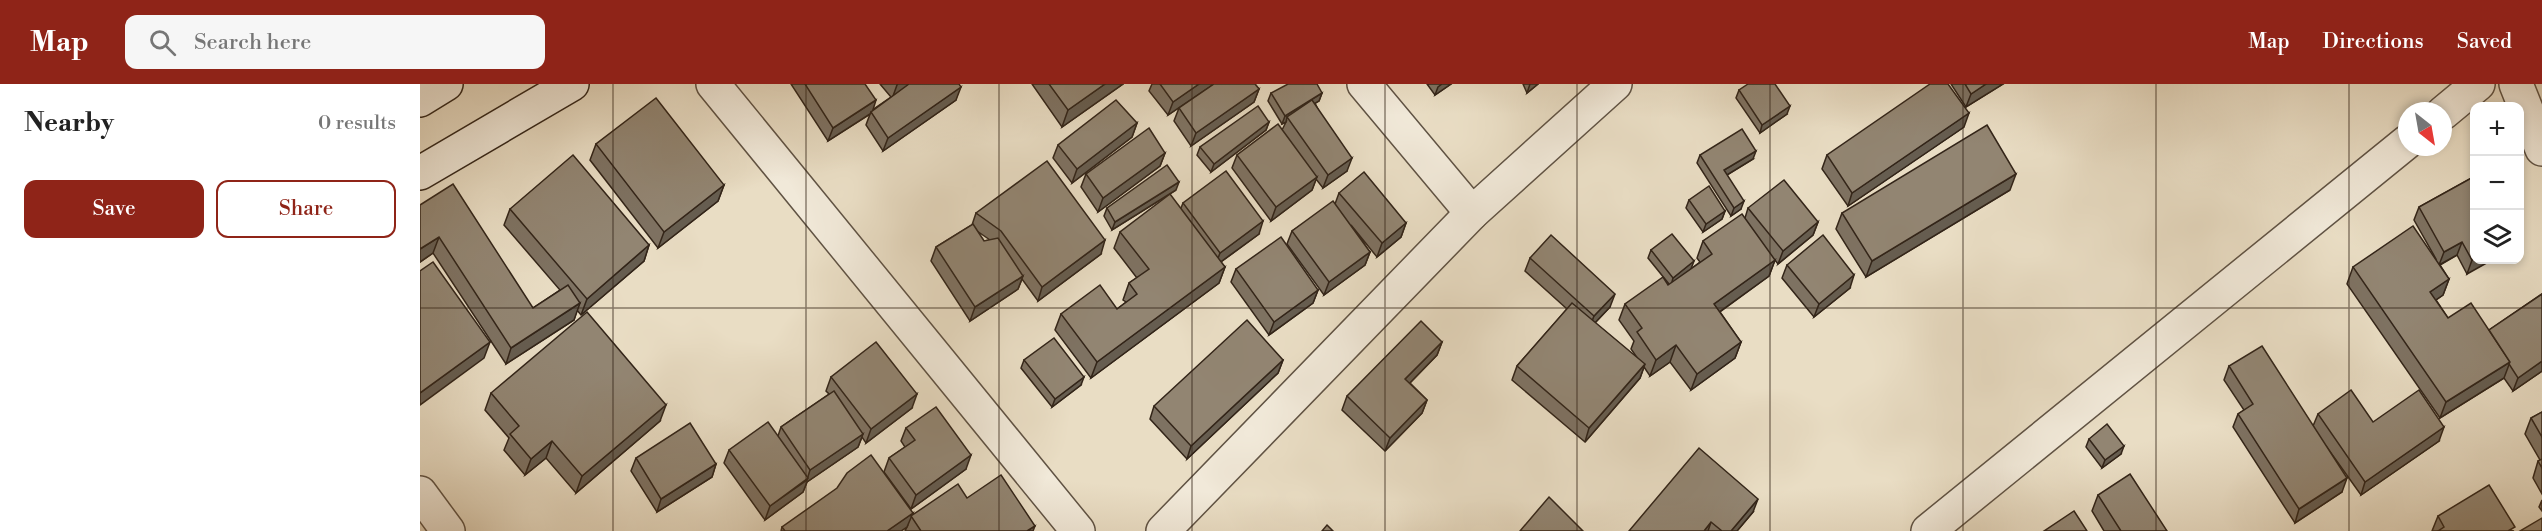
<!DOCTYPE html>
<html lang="en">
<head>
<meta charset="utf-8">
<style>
	body { margin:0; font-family:"Libre Bodoni",serif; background:#f6f6f6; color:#222 }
	.controls { position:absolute; right:18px; top:18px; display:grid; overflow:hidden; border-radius:12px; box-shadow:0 3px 9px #0003 }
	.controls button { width:54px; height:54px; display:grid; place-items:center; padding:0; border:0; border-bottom:2px solid #e0e0e0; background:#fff; color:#222; font:30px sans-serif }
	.compass { position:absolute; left:1978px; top:18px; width:54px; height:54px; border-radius:50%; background:#fff; box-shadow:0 3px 9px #0003; rotate:149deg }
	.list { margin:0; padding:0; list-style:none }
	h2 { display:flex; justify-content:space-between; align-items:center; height:78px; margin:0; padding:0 24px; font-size:26px }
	h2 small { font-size:20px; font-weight:400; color:#767676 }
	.actions { display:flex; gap:12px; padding:18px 24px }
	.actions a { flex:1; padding:14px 0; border:2px solid #8f2418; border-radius:12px; text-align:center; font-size:21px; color:#8f2418 }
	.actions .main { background:#8f2418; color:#fff }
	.icon { flex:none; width:33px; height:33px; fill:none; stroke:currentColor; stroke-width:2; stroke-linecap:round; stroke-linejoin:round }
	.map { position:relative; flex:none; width:2122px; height:447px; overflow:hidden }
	header { display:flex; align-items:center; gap:36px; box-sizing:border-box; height:84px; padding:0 30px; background:#8f2418; color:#fff }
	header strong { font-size:28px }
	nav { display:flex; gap:33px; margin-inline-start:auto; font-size:21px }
	.search { width:420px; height:54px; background:#f6f6f6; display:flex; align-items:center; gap:15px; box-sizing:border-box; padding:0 21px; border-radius:12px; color:#767676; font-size:22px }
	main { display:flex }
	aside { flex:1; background:#fff }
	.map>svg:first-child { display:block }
</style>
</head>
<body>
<header>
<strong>Map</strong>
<div class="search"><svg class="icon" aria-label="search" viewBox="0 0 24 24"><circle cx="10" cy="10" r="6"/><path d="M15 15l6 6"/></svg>Search here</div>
<nav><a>Map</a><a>Directions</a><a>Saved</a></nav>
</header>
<main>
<aside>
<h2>Nearby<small>0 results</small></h2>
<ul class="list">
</ul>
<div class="actions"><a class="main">Save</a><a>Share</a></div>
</aside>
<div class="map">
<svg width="2122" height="447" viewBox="0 0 2122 447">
	<rect width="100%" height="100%" fill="#e9ddc4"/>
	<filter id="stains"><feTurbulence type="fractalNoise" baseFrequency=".00333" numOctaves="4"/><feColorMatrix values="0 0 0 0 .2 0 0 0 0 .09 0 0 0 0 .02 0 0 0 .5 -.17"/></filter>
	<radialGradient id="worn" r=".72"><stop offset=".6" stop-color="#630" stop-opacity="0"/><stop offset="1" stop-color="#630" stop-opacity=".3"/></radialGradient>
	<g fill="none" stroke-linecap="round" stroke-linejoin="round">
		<g stroke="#605344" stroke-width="36">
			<g id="street">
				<path d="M293,0L658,447"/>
				<path d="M944,0L1052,129"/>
				<path d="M2096,0L2122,65"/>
				<path d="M2023,29L2058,0"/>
				<path d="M0,409L28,447"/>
				<path d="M743,447L1052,129L1195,0"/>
				<path d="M1508,447L1987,58"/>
			</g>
		</g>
		<g stroke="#332519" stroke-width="36">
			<g id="secondary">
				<path d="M0,16L26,0"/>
				<path d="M0,89L152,0"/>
			</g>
		</g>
		<use href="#street" stroke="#f1e9d9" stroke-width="33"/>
		<use href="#secondary" stroke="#f1e9d9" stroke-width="33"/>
	</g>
	<g fill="#7e7262" stroke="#332519" stroke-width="1.5" fill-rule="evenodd">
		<path d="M371,0H445L452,26L471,13L460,0H539L536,16L463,67L446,41L450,30L408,57Z"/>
		<path d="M612,0H703L642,43Z"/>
		<path d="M732,0H835L839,5L834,18L771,62L754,37L759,24L778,11L748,31L729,7Z"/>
		<path d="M1007,0H1031L1015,11Z"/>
		<path d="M1103,0H1118L1107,9Z"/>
		<path d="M1531,0H1583L1546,23Z"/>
		<path d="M1319,6L1367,30L1340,49L1316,14Z"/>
		<path d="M851,9H902L899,17L895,19L927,87L903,104L896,95L892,106L851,137L812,84L817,71L862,46L866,38L862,40L848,17Z"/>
		<path d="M849,38L846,46L791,88L777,71L780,63Z"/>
		<path d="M717,39L712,53L652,99L633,74L638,61Z"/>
		<path d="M1544,43L1428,122L1402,85L1407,71Z"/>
		<path d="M176,60L304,101L298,117L238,164L170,76Z"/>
		<path d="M745,69L740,82L678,128L661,103L666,90Z"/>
		<path d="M1280,71L1333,75L1307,91L1321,125L1311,132L1277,79Z"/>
		<path d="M2055,92V176L2047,190L2037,171L2020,181L2029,195L2023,211L2016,216L2028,234L2069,246L2122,210V287L2093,307L2084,294L2020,334L1927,200L1933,183L2016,175L1994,136L1999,123Z"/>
		<path d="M756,106L692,146L684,132L687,124Z"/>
		<path d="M1590,106L1446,193L1416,145L1422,129Z"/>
		<path d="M919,109L986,139L981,153L957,173L931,141L950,168L945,181L904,211L867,160L872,147L915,120Z"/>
		<path d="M1269,116L1305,127L1302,135L1283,148L1266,124Z"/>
		<path d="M763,119L839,150L801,178L805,183L799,199L671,294L635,246L641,230L697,225L706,218L703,216L709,199L717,194L694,164L700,148L761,124Z"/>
		<path d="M0,121L113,224L140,206L84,141L90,125L229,161L224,177L161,231L157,226L154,236L86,280L13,169L0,178Z"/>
		<path d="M1328,124L1398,138L1393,151L1358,180L1355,176L1349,192L1300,228L1321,258L1315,274L1271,306L1250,278L1230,292L1224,283L1220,294L1165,358L1092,296L1097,282L1147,225L1105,187L1110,174L1190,223L1175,239L1218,275L1211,265L1214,257L1199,236L1205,220L1249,200L1228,174L1231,166L1272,184L1280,178L1277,174L1283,157L1325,134Z"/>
		<path d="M556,129L681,170L618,217L602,195L598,205L550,237L511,177L516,163L552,141ZM557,147L570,156L564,157Z"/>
		<path d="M1367,181L1430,204L1394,233L1362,194Z"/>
		<path d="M816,185L898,206L893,219L849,251L811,198Z"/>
		<path d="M1022,258L1017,271L990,299L1007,316L1002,329L965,367L922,326L927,312Z"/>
		<path d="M604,276L661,301L632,323L601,284Z"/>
		<path d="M863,276L858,289L767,375L730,335L734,322Z"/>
		<path d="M1809,282L1893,342L1898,330L1953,338L2019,357L1941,411L1906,362L1922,408L1875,439L1813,343L1818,330L1824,326L1804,296Z"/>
		<path d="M411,293L492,324L446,359L442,353L438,363L387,398L383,408L345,436L304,379L309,366L358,352L361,343L409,310L406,307Z"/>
		<path d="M71,309L240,337L156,409L126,374L105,391L84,366L89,354L65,326Z"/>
		<path d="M2122,328V410L2113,394L2118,377L2120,376L2105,350L2111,334Z"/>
		<path d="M486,344L546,385L491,425L464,388L469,374L485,363L481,357Z"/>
		<path d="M1669,355L1701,370L1682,384L1666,363Z"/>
		<path d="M216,374L296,380L292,393L237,428L211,387Z"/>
		<path d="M1678,411L1747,447H1684L1672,427Z"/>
		<path d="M547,414L613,447H485L487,443L481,447H361L362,443L493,429L492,431Z"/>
		<path d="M2122,416V427L2119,423Z"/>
		<path d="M1333,428L1317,447H1209Z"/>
		<path d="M2018,432L2094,447H2012Z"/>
	</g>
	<g fill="#665d50" stroke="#332519" stroke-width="1.5">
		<path d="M478,0H490L472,15L477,1Z"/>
		<path d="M685,0H703L642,43L648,26Z"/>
		<path d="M779,0H794L748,31L753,18Z"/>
		<path d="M1022,0H1031L1015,11L1018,3Z"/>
		<path d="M1110,0H1118L1107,9Z"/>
		<path d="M1566,0H1583L1546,23L1551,10Z"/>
		<path d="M541,3L536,16L463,67L468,54Z"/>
		<path d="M839,5L834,18L771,62L776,49Z"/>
		<path d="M902,9L899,17L869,35L867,33L866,38L862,40L865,32Z"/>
		<path d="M456,16L452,29L451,28L450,30L408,57L413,44Z"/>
		<path d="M1370,22L1367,30L1340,49L1342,41Z"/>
		<path d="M1549,29L1544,43L1428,122L1432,109Z"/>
		<path d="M849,38L846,46L791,88L794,80Z"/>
		<path d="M717,39L712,53L652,99L657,85Z"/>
		<path d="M1336,67L1333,75L1302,94L1304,86Z"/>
		<path d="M745,69L740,82L678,128L683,114Z"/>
		<path d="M932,74L927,87L903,104L908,91Z"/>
		<path d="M1596,90L1590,106L1446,193L1452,177Z"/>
		<path d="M897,93L892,106L851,137L856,123Z"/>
		<path d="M759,98L756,106L692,146L695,138Z"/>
		<path d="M304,101L298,117L238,164L244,148Z"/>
		<path d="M1324,117L1321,125L1311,132L1314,124Z"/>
		<path d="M1305,127L1302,135L1283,148L1286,140Z"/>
		<path d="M843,137L839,150L795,182L800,169Z"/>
		<path d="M1398,138L1393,151L1358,180L1363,167Z"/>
		<path d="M986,139L981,153L957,173L962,159Z"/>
		<path d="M19,153L13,169L0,178V165Z"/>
		<path d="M685,156L681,170L618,217L622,203Z"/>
		<path d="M2042,158L2037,171L2019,181L2024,168Z"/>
		<path d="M229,161L224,177L161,231L167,215Z"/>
		<path d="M950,168L945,181L904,211L909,198Z"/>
		<path d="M2055,175V176H2072L2047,190L2052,176Z"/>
		<path d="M1355,176L1349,192L1288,236L1294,220Z"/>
		<path d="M1274,177L1271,185L1251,202L1253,194Z"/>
		<path d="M805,183L799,199L671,294L677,278Z"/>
		<path d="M1434,191L1430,204L1394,233L1399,220Z"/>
		<path d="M603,192L598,205L550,237L555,223Z"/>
		<path d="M2029,195L2023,211L2004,224L2010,208Z"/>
		<path d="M898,206L893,219L849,251L854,238Z"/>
		<path d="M1195,210L1190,223L1169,245L1174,232Z"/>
		<path d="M160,219L154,236L86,280L91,264Z"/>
		<path d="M70,258L64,274L0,321V309Z"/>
		<path d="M1022,258L1017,271L981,308L985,295Z"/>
		<path d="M1321,258L1315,274L1271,306L1277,290Z"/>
		<path d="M1256,261L1250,278L1230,292L1236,276Z"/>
		<path d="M863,276L858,289L767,375L771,362Z"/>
		<path d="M2122,277V287L2093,307L2098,294Z"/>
		<path d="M2090,278L2084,294L2020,334L2026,318Z"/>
		<path d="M1225,280L1220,294L1165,358L1169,344Z"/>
		<path d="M664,293L661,301L632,323L635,315Z"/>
		<path d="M497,310L492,324L446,359L451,345Z"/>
		<path d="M1007,316L1002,329L965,367L970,354Z"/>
		<path d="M246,321L240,337L156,409L162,392Z"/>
		<path d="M2024,343L2019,357L1941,411L1945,398Z"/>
		<path d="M443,350L438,363L387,398L383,408L345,436L350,422L387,396L390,386Z"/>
		<path d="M132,357L126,374L105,391L111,375Z"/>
		<path d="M1704,362L1701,370L1682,384L1685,376Z"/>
		<path d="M551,371L546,385L491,425L496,411Z"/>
		<path d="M296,380L292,393L237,428L241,415Z"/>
		<path d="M1927,394L1922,408L1875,439L1879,425Z"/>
		<path d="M1338,415L1333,428L1317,447H1311Z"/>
		<path d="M493,429L487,443L481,447H467Z"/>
		<path d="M1291,438L1288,447H1284Z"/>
		<path d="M615,442L613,447H607Z"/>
	</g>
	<g fill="#928572" stroke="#332519" stroke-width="1.5">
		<path d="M385,0H445L456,16L413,44Z"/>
		<path d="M489,0H539L541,3L468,54L451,28Z"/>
		<path d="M629,0H685L648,26Z"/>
		<path d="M740,0H779L753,18Z"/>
		<path d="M794,0H835L839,5L776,49L759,24Z"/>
		<path d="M868,0H897L902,9L865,32L851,9Z"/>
		<path d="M1328,0H1355L1370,22L1342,41L1319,6Z"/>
		<path d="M1510,0H1528L1549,29L1432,109L1407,71Z"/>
		<path d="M1545,0H1566L1551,10Z"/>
		<path d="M236,14L304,101L244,148L176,60Z"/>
		<path d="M696,16L717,39L657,85L638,61Z"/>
		<path d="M892,16L932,74L908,91L867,33Z"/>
		<path d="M838,22L849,38L794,80L780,63Z"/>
		<path d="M858,40L897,93L856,123L817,71Z"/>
		<path d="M1567,41L1596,90L1452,177L1422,129Z"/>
		<path d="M729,44L745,69L683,114L666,90Z"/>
		<path d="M1322,45L1336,67L1304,86L1324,117L1314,124L1280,71Z"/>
		<path d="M153,71L229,161L167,215L90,125Z"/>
		<path d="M627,77L685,156L622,203L581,147L556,129Z"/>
		<path d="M747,81L759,98L695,138L687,124Z"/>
		<path d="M806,87L843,137L800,169L763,119Z"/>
		<path d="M944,88L986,139L962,159L919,109Z"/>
		<path d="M2055,92V175L2052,176L2042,158L2024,168L1999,123Z"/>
		<path d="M1364,96L1398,138L1363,167L1328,124Z"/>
		<path d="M33,100L113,224L148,201L160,219L91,264L19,153L0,165V121Z"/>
		<path d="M1289,102L1305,127L1286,140L1269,116Z"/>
		<path d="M750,110L805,183L677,278L641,230L680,201L697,225L717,210L709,199L729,185L700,148Z"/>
		<path d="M913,117L950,168L909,198L872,147Z"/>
		<path d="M1322,130L1355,176L1294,220L1321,258L1277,290L1256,261L1236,276L1217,248L1222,244L1205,220L1243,193L1248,201L1292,170L1283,157Z"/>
		<path d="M553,140L564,157L578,154L603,192L555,223L516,163Z"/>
		<path d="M1993,142L2029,195L2010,208L2028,234L2051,219L2090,278L2026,318L1933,183Z"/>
		<path d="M1252,150L1274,177L1253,194L1231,166Z"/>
		<path d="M1131,151L1195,210L1174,232L1110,174Z"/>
		<path d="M1403,151L1434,191L1399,220L1367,181Z"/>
		<path d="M861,153L898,206L854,238L816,185Z"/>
		<path d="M13,178L70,258L0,309V187Z"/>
		<path d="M2122,210V277L2098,294L2089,280L2090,278L2069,246Z"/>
		<path d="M1152,219L1225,280L1169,344L1097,282Z"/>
		<path d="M167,228L246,321L162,392L132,357L111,375L90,350L99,342L71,309Z"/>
		<path d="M827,236L863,276L771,362L734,322Z"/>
		<path d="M1001,237L1022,258L985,295L1007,316L970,354L927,312Z"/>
		<path d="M634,254L664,293L635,315L604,276Z"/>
		<path d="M456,258L497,310L451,345L411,293Z"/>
		<path d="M1842,262L1927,394L1879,425L1818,330L1833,320L1809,282Z"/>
		<path d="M1931,306L1953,338L1999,306L2024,343L1945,398L1898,330Z"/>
		<path d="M414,307L443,350L390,386L361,343Z"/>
		<path d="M516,323L551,371L496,411L469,374L495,356L486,344Z"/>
		<path d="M2122,328V353L2111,334Z"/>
		<path d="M348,338L388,394L350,422L309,366Z"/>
		<path d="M270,339L296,380L241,415L216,374Z"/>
		<path d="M1687,340L1704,362L1685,376L1669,355Z"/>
		<path d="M1279,364L1338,415L1311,447H1302L1291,438L1284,447H1209Z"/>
		<path d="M451,371L493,429L467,447H365L362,443L417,404L427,389Z"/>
		<path d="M2122,375V384L2118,377Z"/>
		<path d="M1710,390L1747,447H1701L1678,411Z"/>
		<path d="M581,391L615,442L607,447H501L491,432L538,400L547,414Z"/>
		<path d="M2069,401L2095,443L2088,447H2018L2024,443L2018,432Z"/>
		<path d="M1129,413L1163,447H1100Z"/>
		<path d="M1654,427L1667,447H1624Z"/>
		<path d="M2122,434V447H2100Z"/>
		<path d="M907,441L913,447H902Z"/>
	</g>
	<path fill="none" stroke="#332519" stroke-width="1.5" stroke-opacity="0.55" d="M193,0V447M386,0V447M579,0V447M772,0V447M965,0V447M1157,0V447M1350,0V447M1543,0V447M1736,0V447M1929,0V447M0,224H2122"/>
	<rect width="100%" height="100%" filter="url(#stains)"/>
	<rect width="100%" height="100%" fill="url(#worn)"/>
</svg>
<div class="controls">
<button>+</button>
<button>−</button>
<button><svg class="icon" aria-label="layers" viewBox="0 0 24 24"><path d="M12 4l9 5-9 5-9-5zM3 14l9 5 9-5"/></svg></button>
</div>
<svg class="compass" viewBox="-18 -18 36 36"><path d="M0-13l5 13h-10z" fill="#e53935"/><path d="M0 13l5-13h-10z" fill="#767676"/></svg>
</div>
</main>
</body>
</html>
